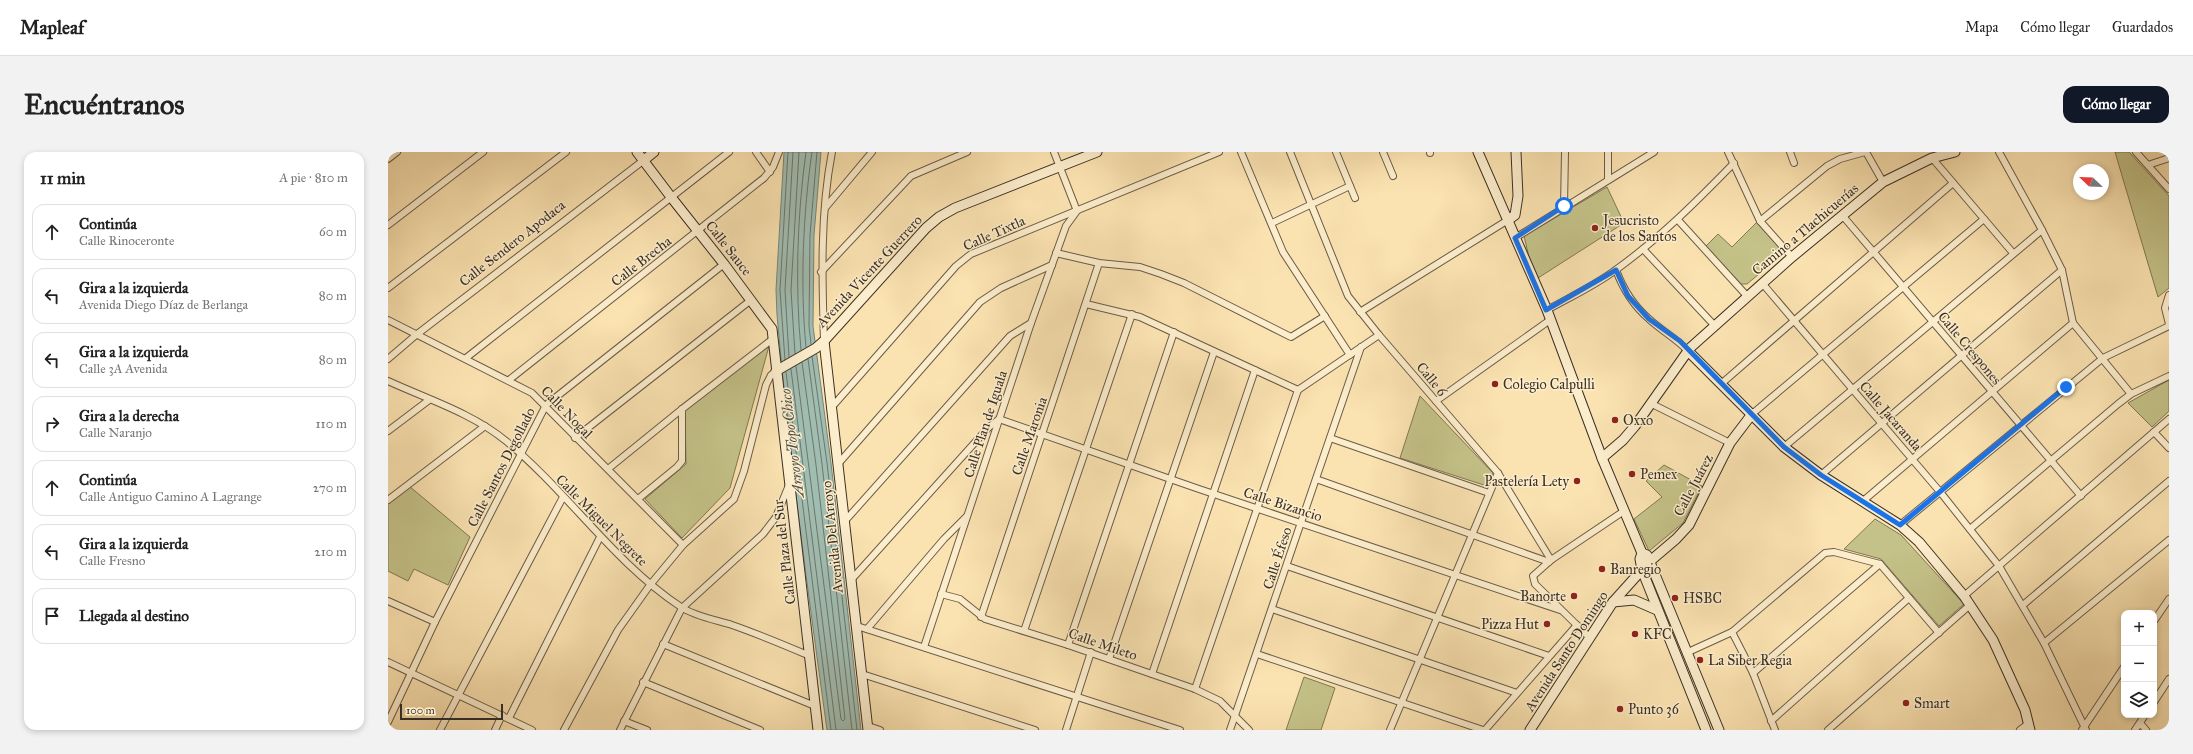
<!DOCTYPE html>
<html lang="es">
<head>
<meta charset="utf-8">
<style>
	body { margin:0; font-family:"IM FELL Great Primer",serif; background:#f2f2f2; color:#222 }
	.controls { position:absolute; right:12px; bottom:12px; display:grid; overflow:hidden; border-radius:8px; box-shadow:0 2px 6px #0003 }
	.controls button { width:36px; height:36px; display:grid; place-items:center; padding:0; border:0; border-bottom:1px solid #e0e0e0; background:#fff; color:#222; font:20px sans-serif }
	.compass { position:absolute; left:1685px; top:12px; width:36px; height:36px; border-radius:50%; background:#fff; box-shadow:0 2px 6px #0003; rotate:293deg }
	.scale { position:absolute; left:12px; bottom:10px; width:103px; box-sizing:border-box; padding-left:4px; border:2px solid #3b2f24; border-top:0; font-size:11px; line-height:14px; white-space:nowrap; color:#3b2f24; -webkit-text-stroke:3px #fcedcc; paint-order:stroke }
	.stop { position:absolute; width:12px; height:12px; margin:-9px; border:3px solid #1a73e8; border-radius:50%; background:#fff }
	.stop.end { background:#1a73e8; border-color:#fff; box-shadow:0 1px 4px #0008 }
	.list { margin:0; padding:0; list-style:none }
	h2 { display:flex; justify-content:space-between; align-items:center; height:52px; margin:0; padding:0 16px; font-size:17px }
	h2 small { font-size:13px; font-weight:400; color:#767676 }
	.list li { display:grid; grid-template-columns:26px 1fr auto; gap:12px; align-items:center; box-sizing:border-box; height:56px; margin:0 8px 8px; padding:0 8px; border:1px solid #e0e0e0; border-radius:12px }
	.list b { display:block; font-size:15px; white-space:nowrap }
	.list p { margin:0; font-size:13px; white-space:nowrap; color:#767676 }
	.list em { font-size:13px; font-style:normal; color:#767676 }
	.icon { flex:none; width:22px; height:22px; fill:none; stroke:currentColor; stroke-width:2; stroke-linecap:round; stroke-linejoin:round }
	.map { position:relative; flex:none; width:1781px; height:578px; overflow:hidden; border-radius:12px }
	header { display:flex; align-items:center; gap:24px; box-sizing:border-box; height:56px; padding:0 20px; background:#fff; border-bottom:1px solid #e0e0e0 }
	header strong { font-size:19px }
	nav { display:flex; gap:22px; margin-inline-start:auto; font-size:14px }
	.intro { display:flex; align-items:center; justify-content:space-between; box-sizing:border-box; height:96px; padding:0 24px }
	h1 { margin:0; font-size:28px }
	.button { padding:10px 18px; border-radius:12px; background:#111827; color:#fff; font-size:14px; font-weight:700 }
	main { display:flex; gap:24px; padding:0 24px }
	aside { flex:1; background:#fff; border-radius:12px; box-shadow:0 2px 6px #0003 }
	.map>svg:first-child { display:block }
</style>
</head>
<body>
<header>
<strong>Mapleaf</strong>
<nav><a>Mapa</a><a>Cómo llegar</a><a>Guardados</a></nav>
</header>
<div class="intro"><h1>Encuéntranos</h1><a class="button">Cómo llegar</a></div>
<main>
<aside>
<h2>11 min<small>A pie · 810 m</small></h2>
<ul class="list">
<li><svg class="icon" aria-label="ahead" viewBox="0 0 24 24"><path d="M12 20V5M6 11l6-6 6 6"/></svg><div><b>Continúa</b><p>Calle Rinoceronte</p></div><em>60 m</em></li>
<li><svg class="icon" aria-label="left" viewBox="0 0 24 24"><path d="M17 20v-9H6M10 6l-5 5 5 5"/></svg><div><b>Gira a la izquierda</b><p>Avenida Diego Díaz de Berlanga</p></div><em>80 m</em></li>
<li><svg class="icon" aria-label="left" viewBox="0 0 24 24"><path d="M17 20v-9H6M10 6l-5 5 5 5"/></svg><div><b>Gira a la izquierda</b><p>Calle 3A Avenida</p></div><em>80 m</em></li>
<li><svg class="icon" aria-label="right" viewBox="0 0 24 24"><path d="M7 20v-9h11M14 6l5 5-5 5"/></svg><div><b>Gira a la derecha</b><p>Calle Naranjo</p></div><em>110 m</em></li>
<li><svg class="icon" aria-label="ahead" viewBox="0 0 24 24"><path d="M12 20V5M6 11l6-6 6 6"/></svg><div><b>Continúa</b><p>Calle Antiguo Camino A Lagrange</p></div><em>270 m</em></li>
<li><svg class="icon" aria-label="left" viewBox="0 0 24 24"><path d="M17 20v-9H6M10 6l-5 5 5 5"/></svg><div><b>Gira a la izquierda</b><p>Calle Fresno</p></div><em>210 m</em></li>
<li><svg class="icon" aria-label="arrive" viewBox="0 0 24 24"><path d="M6 21V4h12l-3 4 3 4H6"/></svg><div><b>Llegada al destino</b></div></li>
</ul>
</aside>
<div class="map">
<svg width="1781" height="578" viewBox="0 0 1781 578">
	<rect width="100%" height="100%" fill="#fbe3b1"/>
	<filter id="stains"><feTurbulence type="fractalNoise" baseFrequency=".005" numOctaves="4"/><feColorMatrix values="0 0 0 0 .2 0 0 0 0 .09 0 0 0 0 .02 0 0 0 .5 -.17"/></filter>
	<radialGradient id="worn" r=".72"><stop offset=".6" stop-color="#630" stop-opacity="0"/><stop offset="1" stop-color="#630" stop-opacity=".3"/></radialGradient>
	<g fill="#c4c288" stroke="#807856">
		<path d="M1727,0H1741L1781,44V136L1770,145Z"/>
		<path d="M1219,35L1236,71L1150,126L1141,105L1136,84Z"/>
		<path d="M1369,70L1396,101L1359,132H1353L1318,94L1330,82L1344,95Z"/>
		<path d="M381,194L342,336L294,386L257,347L298,312L297,255Z"/>
		<path d="M1781,228V259L1764,275L1740,251Z"/>
		<path d="M1032,244L1105,321L1099,334L1012,306Z"/>
		<path d="M1276,313L1314,334L1295,371L1261,399L1246,367L1274,345L1258,329Z"/>
		<path d="M21,334L82,385L60,433L26,417L20,429L0,419V352Z"/>
		<path d="M1487,367L1513,383L1576,452L1551,474L1493,407L1456,397Z"/>
		<path d="M916,525L947,536L933,578H898Z"/>
	</g>
	<path fill="#a0bdb2" stroke="#788479" d="M396,0H433L426,83L425,174L443,311L473,578H439C420,440 401,302 389,163L388,138Z"/>
	<g fill="none" stroke-linecap="round" stroke-linejoin="round">
		<g stroke="#6e766b" stroke-width="1">
			<path d="M423,192L421,174L422,83L429,0"/>
			<path d="M418,195C412,134 415,61 424,0"/>
			<path d="M413,198C407,135 409,64 418,0"/>
			<path d="M407,202L403,138L411,0"/>
			<path d="M424,204L439,311L469,578"/>
			<path d="M401,205L397,138L405,0"/>
			<path d="M420,207L434,312L464,578"/>
			<path d="M397,208L392,138L400,0"/>
			<path d="M408,214L453,567L455,569L457,567L428,313L414,210"/>
			<path d="M403,217L448,578"/>
			<path d="M398,220L443,578"/>
		</g>
		<g stroke="#6b5c47" stroke-width="8">
			<g id="street">
				<path d="M368,0L382,20"/>
				<path d="M853,0L895,100L962,203"/>
				<path d="M902,0L960,144L991,183L1110,321L1163,408"/>
				<path d="M948,0L967,46"/>
				<path d="M995,0L1005,24"/>
				<path d="M1042,0V1"/>
				<path d="M1340,0L1372,69L1404,105"/>
				<path d="M1402,0L1406,11"/>
				<path d="M1478,0L1495,30"/>
				<path d="M1611,0L1654,78L1674,118L1685,171L1743,242"/>
				<path d="M1748,0L1781,37"/>
				<path d="M1544,6L1625,101"/>
				<path d="M0,7L9,0"/>
				<path d="M1760,13L1781,6"/>
				<path d="M1220,27V0"/>
				<path d="M1176,54L1177,0"/>
				<path d="M437,56L484,0"/>
				<path d="M1454,63L1693,344"/>
				<path d="M1290,68L1359,144"/>
				<path d="M1372,69L1439,14L1452,7L1477,0"/>
				<path d="M884,71L962,34"/>
				<path d="M0,73L95,0"/>
				<path d="M1127,86L1266,0"/>
				<path d="M1255,97L1326,173"/>
				<path d="M668,101L711,111L752,115L773,122L796,131L903,185L937,164"/>
				<path d="M1228,118C1235,137 1246,154 1261,167C1274,179 1288,186 1300,199"/>
				<path d="M433,120L523,24L579,0"/>
				<path d="M1374,131L1553,341L1611,414L1656,491L1698,578"/>
				<path d="M0,136L178,0"/>
				<path d="M1781,143L1777,156L1781,172"/>
				<path d="M698,152L752,165L910,238"/>
				<path d="M1159,158C1182,145 1208,133 1229,117C1273,85 1308,50 1346,11"/>
				<path d="M972,160L1120,68"/>
				<path d="M0,168L144,241L295,393"/>
				<path d="M436,189C434,126 432,62 444,0"/>
				<path d="M78,206L341,0"/>
				<path d="M0,207L28,183L256,8"/>
				<path d="M121,228L376,26L385,15L391,0"/>
				<path d="M0,229C39,247 84,261 118,289C180,340 225,410 293,455C306,464 328,468 344,473C370,482 396,493 422,504"/>
				<path d="M1333,232L1565,31"/>
				<path d="M910,238L991,183"/>
				<path d="M1048,249L1162,168"/>
				<path d="M1264,252L1342,291"/>
				<path d="M443,256L568,114L583,102L831,0"/>
				<path d="M1364,262L1596,67"/>
				<path d="M0,279L41,248"/>
				<path d="M1766,280L1781,296"/>
				<path d="M187,286L363,148"/>
				<path d="M942,286L1101,341"/>
				<path d="M1396,295L1654,78"/>
				<path d="M450,312L592,150L613,136L664,113"/>
				<path d="M220,317L294,257L386,186"/>
				<path d="M1433,323L1674,118"/>
				<path d="M928,327L1161,410"/>
				<path d="M250,347L289,315L294,309V257"/>
				<path d="M0,348L97,274"/>
				<path d="M1475,349L1685,171"/>
				<path d="M456,370L622,184L643,171"/>
				<path d="M1512,373L1715,206L1781,174"/>
				<path d="M1582,377L1730,252L1743,242L1781,224"/>
				<path d="M1492,412L1551,481"/>
				<path d="M899,414L1161,504"/>
				<path d="M463,428L600,276L611,267L808,336L1172,458"/>
				<path d="M553,442L572,447L597,467L680,493L807,537L832,549L861,578"/>
				<path d="M1576,444L1781,267"/>
				<path d="M0,449L47,470"/>
				<path d="M1635,453L1781,329"/>
				<path d="M884,457L1129,541"/>
				<path d="M593,465L711,111"/>
				<path d="M1766,469L1781,447"/>
				<path d="M469,474L792,578"/>
				<path d="M479,477L556,387L578,365"/>
				<path d="M636,479L744,162"/>
				<path d="M1344,480L1365,521L1387,578"/>
				<path d="M1201,485L1147,432L1145,424L1163,408L1236,359"/>
				<path d="M1656,491L1781,388"/>
				<path d="M275,492L427,554"/>
				<path d="M680,493L786,180"/>
				<path d="M536,495L643,171L678,74L689,59L666,0"/>
				<path d="M1298,501L1344,480L1437,401L1446,400L1492,412"/>
				<path d="M869,502L1095,578"/>
				<path d="M721,507L826,200"/>
				<path d="M0,510L144,578"/>
				<path d="M1365,521L1492,412"/>
				<path d="M474,522L647,578"/>
				<path d="M764,522L867,218"/>
				<path d="M255,530L372,578"/>
				<path d="M807,537L910,238"/>
				<path d="M1766,550L1781,527"/>
				<path d="M121,566L212,385"/>
				<path d="M236,569L259,578"/>
				<path d="M1383,569L1521,446"/>
				<path d="M0,570L47,470L158,253L336,112"/>
				<path d="M1752,571L1758,578"/>
				<path d="M480,574L492,578"/>
				<path d="M52,578L175,345"/>
				<path d="M107,578L114,563"/>
				<path d="M176,578L230,478L262,433L295,393L346,347L356,319L378,233L383,223L388,219"/>
				<path d="M232,578L294,456L375,382L388,365L401,333"/>
				<path d="M678,578L703,500"/>
				<path d="M842,578L973,195"/>
				<path d="M1002,578L1110,321"/>
				<path d="M1097,578L1189,473"/>
				<path d="M1440,578L1582,453"/>
				<path d="M1632,578L1640,572"/>
				<path d="M1694,578L1736,515"/>
				<path d="M1747,578L1757,563"/>
			</g>
		</g>
		<g stroke="#3b2f24" stroke-width="11">
			<g id="secondary">
				<path d="M249,0L283,45L336,112L384,177L430,578"/>
				<path d="M1090,0L1159,158L1214,306L1254,401L1259,403L1331,578"/>
				<path d="M256,8L266,0"/>
				<path d="M1120,68L1127,63L1130,44L1128,0"/>
				<path d="M436,189L480,578"/>
				<path d="M1300,199L1396,295L1433,323L1512,373L1531,390L1576,444L1605,488L1637,558L1642,578"/>
				<path d="M388,219L428,196L436,189L538,76L551,65L567,56L709,0"/>
				<path d="M1214,306L1235,288L1247,274L1302,196L1404,105L1495,30L1544,6L1567,0"/>
				<path d="M1254,401L1252,407L1254,418L1318,578"/>
				<path d="M1225,450L1246,448L1269,458"/>
				<path d="M1142,578L1225,450L1261,410L1288,387L1301,373L1342,291L1364,262"/>
			</g>
		</g>
		<use href="#street" stroke="#fcedcc" stroke-width="6"/>
		<use href="#secondary" stroke="#fcedcc" stroke-width="9"/>
	</g>
	<g fill="none" stroke-linecap="round" stroke-linejoin="round">
		<path stroke="#1a73e8" stroke-width="5" d="M1176,54L1127,86L1158,158L1228,118L1240,144L1261,167L1292,189L1396,295L1433,323L1512,373L1678,235"/>
	</g>
	<g fill="#8f2418" stroke="#fcedcc" stroke-width="1.5">
		<circle cx="1207" cy="76" r="4"/>
		<circle cx="1107" cy="232" r="4"/>
		<circle cx="1227" cy="268" r="4"/>
		<circle cx="1244" cy="322" r="4"/>
		<circle cx="1189" cy="329" r="4"/>
		<circle cx="1214" cy="417" r="4"/>
		<circle cx="1186" cy="444" r="4"/>
		<circle cx="1287" cy="446" r="4"/>
		<circle cx="1159" cy="472" r="4"/>
		<circle cx="1247" cy="482" r="4"/>
		<circle cx="1312" cy="508" r="4"/>
		<circle cx="1518" cy="551" r="4"/>
		<circle cx="1232" cy="557" r="4"/>
	</g>
	<g text-anchor="middle" stroke-width="3" stroke-linejoin="round" paint-order="stroke">
		<g font-size="14" fill="#3b2f24" stroke="#fcedcc" text-anchor="start">
			<text x="1215" y="73">Jesucristo<tspan x="1215" dy="16">de los Santos</tspan></text>
			<text x="1115" y="237">Colegio Calpulli</text>
			<text x="1235" y="273">Oxxo</text>
			<text x="1252" y="327">Pemex</text>
			<text x="1181" y="334" text-anchor="end">Pastelería Lety</text>
			<text x="1222" y="422">Banregio</text>
			<text x="1178" y="449" text-anchor="end">Banorte</text>
			<text x="1295" y="451">HSBC</text>
			<text x="1151" y="477" text-anchor="end">Pizza Hut</text>
			<text x="1255" y="487">KFC</text>
			<text x="1320" y="513">La Siber Regia</text>
			<text x="1526" y="556">Smart</text>
			<text x="1240" y="562">Punto 36</text>
		</g>
		<g font-size="14" fill="#3b2f24" stroke="#fcedcc">
			<text transform="translate(1417 77) rotate(-40)" y="5">Camino a Tlachicuerías</text>
			<text transform="translate(606 81) rotate(-24)" y="5">Calle Tixtla</text>
			<text transform="translate(124 91) rotate(-38)" y="5">Calle Sendero Apodaca</text>
			<text transform="translate(341 96) rotate(52)" y="5">Calle Sauce</text>
			<text transform="translate(253 109) rotate(-38)" y="5">Calle Brecha</text>
			<text transform="translate(481 119) rotate(-47)" y="5">Avenida Vicente Guerrero</text>
			<text transform="translate(1582 196) rotate(50)" y="5">Calle Crespones</text>
			<text transform="translate(1044 227) rotate(50)" y="5">Calle 6</text>
			<text transform="translate(179 260) rotate(46)" y="5">Calle Nogal</text>
			<text transform="translate(1503 264) rotate(49)" y="5">Calle Jacaranda</text>
			<text transform="translate(597 272) rotate(-72)" y="5">Calle Plan de Iguala</text>
			<text transform="translate(641 284) rotate(-71)" y="5">Calle Maronia</text>
			<text transform="translate(113 315) rotate(-63)" y="5">Calle Santos Degollado</text>
			<text transform="translate(1305 333) rotate(-62)" y="5">Calle Juárez</text>
			<text transform="translate(895 352) rotate(18)" y="5">Calle Bizancio</text>
			<text transform="translate(214 368) rotate(45)" y="5">Calle Miguel Negrete</text>
			<text transform="translate(444 385) rotate(-96)" y="5">Avenida Del Arroyo</text>
			<text transform="translate(396 400) rotate(-97)" y="5">Calle Plaza del Sur</text>
			<text transform="translate(889 406) rotate(-72)" y="5">Calle Éfeso</text>
			<text transform="translate(715 492) rotate(19)" y="5">Calle Mileto</text>
			<text transform="translate(1178 499) rotate(-57)" y="5">Avenida Santo Domingo</text>
		</g>
		<g font-size="15" font-style="italic" fill="#545248" stroke="#fcedcc">
			<text transform="translate(404 291) rotate(-97)" y="5">Arroyo Topo Chico</text>
		</g>
	</g>
	<rect width="100%" height="100%" filter="url(#stains)"/>
	<rect width="100%" height="100%" fill="url(#worn)"/>
</svg>
<div class="controls">
<button>+</button>
<button>−</button>
<button><svg class="icon" aria-label="layers" viewBox="0 0 24 24"><path d="M12 4l9 5-9 5-9-5zM3 14l9 5 9-5"/></svg></button>
</div>
<svg class="compass" viewBox="-18 -18 36 36"><path d="M0-13l5 13h-10z" fill="#e53935"/><path d="M0 13l5-13h-10z" fill="#767676"/></svg>
<div class="scale">100 m</div>
<div class="stop" style="left:1176px;top:54px"></div>
<div class="stop end" style="left:1678px;top:235px"></div>
</div>
</main>
</body>
</html>
